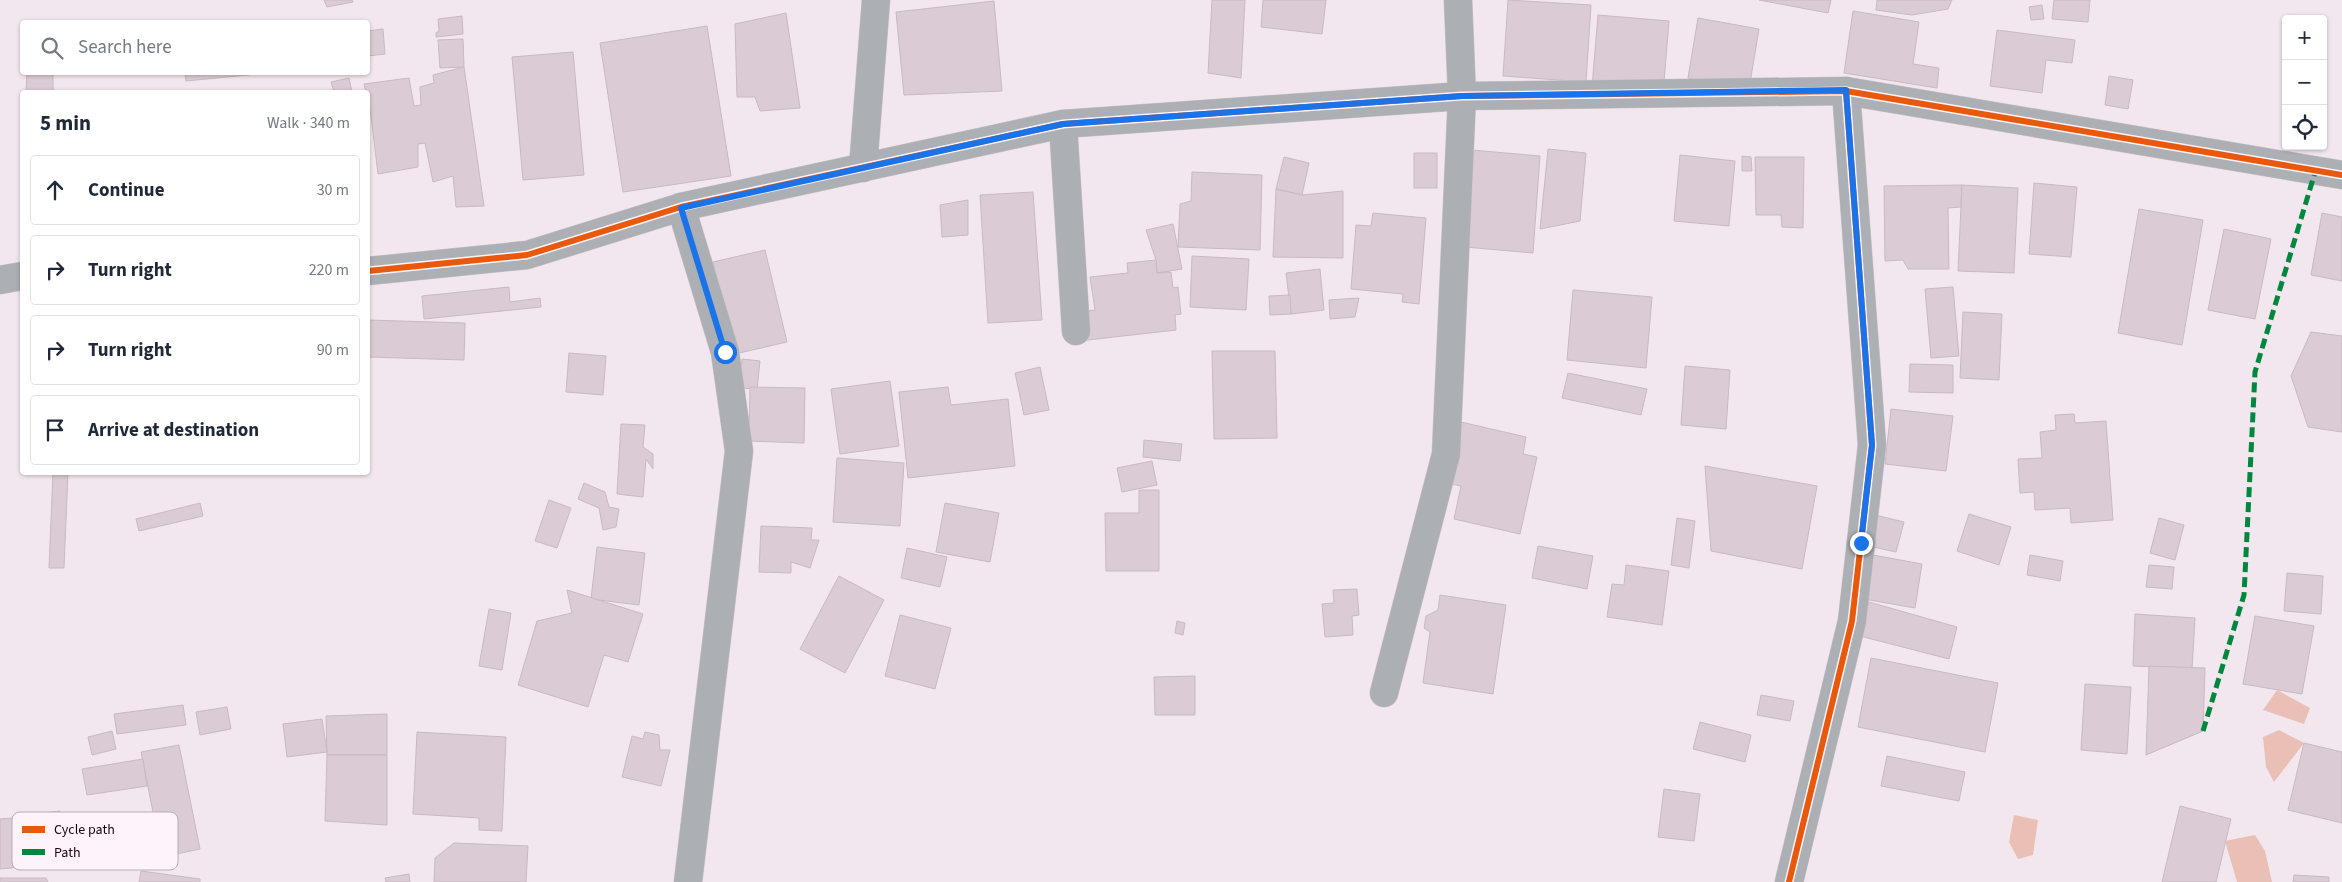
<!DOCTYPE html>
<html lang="en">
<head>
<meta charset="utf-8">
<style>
	body { margin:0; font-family:"Source Sans 3",sans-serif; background:#f6f6f7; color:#1f2937 }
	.controls { position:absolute; right:15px; top:15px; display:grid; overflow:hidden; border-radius:5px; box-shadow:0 1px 4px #0004 }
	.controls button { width:45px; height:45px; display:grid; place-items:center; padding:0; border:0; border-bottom:1px solid #e0e1e3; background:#fff; color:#1f2937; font:25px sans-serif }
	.stop { position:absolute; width:15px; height:15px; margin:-11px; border:4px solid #1a73e8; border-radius:50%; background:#fff }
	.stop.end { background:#1a73e8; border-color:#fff; box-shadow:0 1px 5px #0008 }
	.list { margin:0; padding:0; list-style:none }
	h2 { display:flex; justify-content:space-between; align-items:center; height:65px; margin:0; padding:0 20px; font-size:21px }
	h2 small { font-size:16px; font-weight:400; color:#747a83 }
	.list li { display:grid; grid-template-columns:32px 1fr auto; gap:15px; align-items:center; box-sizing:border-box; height:70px; margin:0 10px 10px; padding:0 10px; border:1px solid #e0e1e3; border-radius:5px }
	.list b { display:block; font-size:19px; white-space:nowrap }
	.list em { font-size:16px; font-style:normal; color:#747a83 }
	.icon { flex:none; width:28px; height:28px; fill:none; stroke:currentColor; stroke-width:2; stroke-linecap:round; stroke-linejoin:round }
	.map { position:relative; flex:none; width:2342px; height:882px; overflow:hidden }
	.search { position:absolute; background:#fff; box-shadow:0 1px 4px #0004; left:20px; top:20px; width:350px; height:55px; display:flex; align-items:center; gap:12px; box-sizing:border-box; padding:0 18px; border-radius:5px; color:#747a83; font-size:19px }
	.panel { position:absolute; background:#fff; box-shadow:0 1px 4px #0004; left:20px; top:90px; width:350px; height:385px; border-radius:5px }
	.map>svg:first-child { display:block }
</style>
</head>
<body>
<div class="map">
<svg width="2342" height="882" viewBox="0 0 2342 882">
	<rect width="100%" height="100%" fill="#f3e7ef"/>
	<g fill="#e9bfb6">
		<path d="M2277,690L2310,708L2304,724L2263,710Z"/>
		<path d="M2279,730L2304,743L2274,782L2266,767L2263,737Z"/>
		<path d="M2014,815L2038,820L2033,855L2018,859L2009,842Z"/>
		<path d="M2255,835L2265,851L2272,882H2237L2225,841Z"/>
	</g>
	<g fill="#dbcbd5" stroke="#c8b9c2">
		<path d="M324,0H352L353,2L327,7Z"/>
		<path d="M1212,0H1245L1241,78L1208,73Z"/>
		<path d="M1263,0H1326L1322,34L1261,27Z"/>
		<path d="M1508,0L1591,5L1586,82L1503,76Z"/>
		<path d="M1759,0H1831L1828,13Z"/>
		<path d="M1877,0H1952L1948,9L1912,15L1876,10Z"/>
		<path d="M2054,0H2090L2088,22L2052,19Z"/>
		<path d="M994,1L1002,91L904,95L896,12Z"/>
		<path d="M2042,5L2044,19L2031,20L2029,7Z"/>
		<path d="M1853,11L1919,22L1913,64L1939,68L1937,88L1844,73Z"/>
		<path d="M786,13L800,108L760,111L755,97H737L735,24Z"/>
		<path d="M1598,15L1669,21L1663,94L1592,87Z"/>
		<path d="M462,16L463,34L436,37V33L439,31L438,19Z"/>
		<path d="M1698,18L1759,29L1749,89L1688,78Z"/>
		<path d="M707,26L731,176L623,192L600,43Z"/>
		<path d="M383,29L385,54L368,56V31Z"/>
		<path d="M1997,30L2075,40L2072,63L2046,60L2042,93L1990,86Z"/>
		<path d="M463,39L464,67L440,68L438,40Z"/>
		<path d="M573,52L584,175L523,180L512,57Z"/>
		<path d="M464,67L484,206L456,207L453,176L433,182L425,143L418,144V167L378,174L368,92H366L364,84L409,78L414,106L421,105L420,87L434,83L433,75Z"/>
		<path d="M27,72H53V92H26Z"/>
		<path d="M185,72H278L186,81Z"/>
		<path d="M2109,76L2133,80L2128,109L2105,105Z"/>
		<path d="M349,78L352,92H334L331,82Z"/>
		<path d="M1548,149L1586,153L1580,221L1540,229Z"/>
		<path d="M1472,150L1540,156L1533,253L1465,247Z"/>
		<rect x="1414" y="153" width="23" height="35"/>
		<path d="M1680,155L1735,161L1729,226L1674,221Z"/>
		<path d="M1742,156L1751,157L1752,171H1742Z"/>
		<path d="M1284,157L1309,163L1302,195L1276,189Z"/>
		<path d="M1755,157H1804L1803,228L1782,227L1781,215H1756Z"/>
		<path d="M1192,172L1262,175L1260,250L1178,247L1180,204L1191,201Z"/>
		<path d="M2034,183L2077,187L2071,257L2029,254Z"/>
		<path d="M1962,185L1961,207L1948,208L1949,269H1908L1903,260L1885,261L1884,186Z"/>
		<path d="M1962,185L2018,188L2014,273L1958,271Z"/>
		<path d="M1276,189L1302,195L1343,191V258L1273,257Z"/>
		<path d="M1033,192L1042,320L988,323L980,195Z"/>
		<path d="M968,200V235L942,237L940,205Z"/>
		<path d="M2139,209L2203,220L2182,345L2118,333Z"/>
		<path d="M1373,213L1426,218L1419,304L1402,302L1403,294L1351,289L1356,225L1371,226Z"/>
		<path d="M2322,213L2342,217V281L2311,275Z"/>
		<path d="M1173,224L1182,269L1157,273L1156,260L1146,230Z"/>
		<path d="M2224,229L2271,239L2255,319L2208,310Z"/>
		<path d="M765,250L787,342L735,354L713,262Z"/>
		<path d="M1192,256L1249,259L1246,310L1190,307Z"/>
		<path d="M1156,260L1157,273L1171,272L1173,288L1178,287L1181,314L1175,315L1176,330L1079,341L1076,312L1095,310L1090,277L1128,273L1127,263Z"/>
		<path d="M1320,269L1324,310L1291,314L1286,273Z"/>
		<path d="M509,287L510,302L540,298L541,307L424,319L422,296Z"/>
		<path d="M1953,287L1959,356L1931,358L1925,289Z"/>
		<path d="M1573,290L1652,297L1646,368L1567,360Z"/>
		<path d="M1290,295L1291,314L1270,315L1269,296Z"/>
		<path d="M1359,298L1355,317L1330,319L1329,300Z"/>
		<path d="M1963,312L2002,314L1999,380L1960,378Z"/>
		<path d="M368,320L465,323L464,360L368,357Z"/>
		<path d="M2311,332L2342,336V432L2308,427L2291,376Z"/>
		<path d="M1212,351H1275L1277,438L1214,439Z"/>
		<path d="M569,353L606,356L603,395L566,392Z"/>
		<path d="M742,359L760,361L757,389L739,388Z"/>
		<path d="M1910,364L1953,365V393L1909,392Z"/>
		<path d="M1685,366L1730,370L1726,429L1681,425Z"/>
		<path d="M1040,367L1049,410L1024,415L1015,373Z"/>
		<path d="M1568,373L1647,389L1641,415L1562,398Z"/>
		<path d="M890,381L899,446L840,454L831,389Z"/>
		<path d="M750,387L805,388L804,443L749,441Z"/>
		<path d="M948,387L951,405L1008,399L1015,466L908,478L899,392Z"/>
		<path d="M1891,409L1953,416L1946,471L1885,464Z"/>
		<path d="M2074,414L2075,423L2106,421L2113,520L2071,523L2070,508L2035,510L2034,492L2020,493L2018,459L2042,458L2040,432L2056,430L2055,415Z"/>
		<path d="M1461,422L1526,437L1523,454L1537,457L1520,534L1454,519L1461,486L1447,483Z"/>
		<path d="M621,424L645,425L643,447L653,454V469L646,459L643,497L617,494Z"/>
		<path d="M1144,440L1182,444L1180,461L1143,457Z"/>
		<path d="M837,458L904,463L900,526L833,522Z"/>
		<path d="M1152,461L1157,485L1122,492L1117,468Z"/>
		<path d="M1705,466L1817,486L1802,569L1711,551Z"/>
		<path d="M53,472H68L64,568H49Z"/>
		<path d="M584,483L605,492L609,507L619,509L616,527L603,530L599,508L578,499Z"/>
		<path d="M1139,490H1159V571H1106L1105,513H1139Z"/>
		<path d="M549,500L571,508L557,548L535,541Z"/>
		<path d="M200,503L203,516L139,531L136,519Z"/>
		<path d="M945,503L999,513L990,562L936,552Z"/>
		<path d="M1867,513L1904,522L1896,552L1860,544Z"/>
		<path d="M1969,514L2011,527L1999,565L1957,551Z"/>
		<path d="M1677,518L1695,521L1689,568L1671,565Z"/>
		<path d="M2159,518L2184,525L2175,560L2150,553Z"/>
		<path d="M761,526L812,528L811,540H819L810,568L791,562V573L759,572Z"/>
		<path d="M1538,546L1593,556L1587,589L1532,578Z"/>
		<path d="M597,547L645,553L639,605L591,599Z"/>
		<path d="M907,548L947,557L940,587L901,578Z"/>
		<path d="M1873,555L1922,564L1915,608L1864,599Z"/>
		<path d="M2030,555L2063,561L2060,581L2027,575Z"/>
		<path d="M1626,565L1669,571L1662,625L1607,617L1612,584L1624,585Z"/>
		<path d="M2149,565L2174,567L2172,589L2146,587Z"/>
		<path d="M2287,573L2323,576L2321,614L2284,611Z"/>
		<path d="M839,576L884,600L845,673L800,649Z"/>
		<path d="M1357,589L1359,615L1352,616L1353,635L1325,637L1322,604L1334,603L1333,590Z"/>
		<path d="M567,590L643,614L628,662L604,655L588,707L518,685L537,621L572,613Z"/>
		<path d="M1440,595L1506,605L1493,694L1423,683L1430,632L1424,628L1426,616L1438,610Z"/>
		<path d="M1869,602L1957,627L1949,659L1860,636Z"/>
		<path d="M489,609L511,613L502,670L479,666Z"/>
		<path d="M2135,614L2195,618L2192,669L2133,666Z"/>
		<path d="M900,615L951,628L935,689L885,676Z"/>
		<path d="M2255,616L2314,626L2302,694L2243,684Z"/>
		<path d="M1177,621L1185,623L1183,635L1175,633Z"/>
		<path d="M1871,658L1998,683L1985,752L1858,727Z"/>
		<path d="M2149,666L2205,668L2203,731L2146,755Z"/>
		<path d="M1195,676V715H1155L1154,677Z"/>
		<path d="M2085,684L2131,687L2127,754L2081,750Z"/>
		<path d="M1761,695L1794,701L1790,721L1757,715Z"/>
		<path d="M183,705L186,725L117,734L114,714Z"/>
		<path d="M227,707L231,729L200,735L196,712Z"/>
		<path d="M387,714V755H327L326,716Z"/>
		<path d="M322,719L327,752L287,757L283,724Z"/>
		<path d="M1700,722L1751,735L1745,762L1693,749Z"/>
		<path d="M112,731L116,749L92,755L88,737Z"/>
		<path d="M417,732L506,737L502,831L479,830V818L413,814Z"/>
		<path d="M645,732L659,735L660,750H670L661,786L622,777L632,736L643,739Z"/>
		<path d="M2304,743L2342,752V823L2288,810Z"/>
		<path d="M179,745L200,849L162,857L141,752Z"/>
		<path d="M327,755H387V825L325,821Z"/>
		<path d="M1887,756L1965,772L1959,801L1881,786Z"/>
		<path d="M143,759L147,786L87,795L82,769Z"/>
		<path d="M1664,789L1700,794L1694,841L1658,837Z"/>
		<path d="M2180,806L2231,819L2216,882H2162Z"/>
		<path d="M60,811L62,838L45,839L43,813Z"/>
		<path d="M38,816L43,865L0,869V819Z"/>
		<path d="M454,843L528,846L526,882H434L435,858Z"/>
		<path d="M141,871L200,879V882H139Z"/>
		<path d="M409,874L410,882H386L385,878Z"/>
		<path d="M2294,875L2329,877V882H2293Z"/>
		<path d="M0,878H46L48,882H0Z"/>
	</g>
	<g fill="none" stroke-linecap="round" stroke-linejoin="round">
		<g stroke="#cfc4cb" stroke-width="29">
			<g id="street">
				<path d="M1063,124L1076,331"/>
				<path d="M863,168L876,0"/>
				<path d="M681,207L725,352L739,451L688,882"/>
				<path d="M368,271L527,255L681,207L1063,124L1462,96L1846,91L2342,175"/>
				<path d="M0,280L22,276"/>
				<path d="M1384,693L1446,454L1462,96L1458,0"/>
				<path d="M1789,882L1852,621L1872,445L1846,91"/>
			</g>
		</g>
		<use href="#street" stroke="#acb0b5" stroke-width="28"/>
		<path stroke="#00873e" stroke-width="5" stroke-dasharray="10 5" stroke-linecap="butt" d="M2203,731L2244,595L2255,372L2316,169"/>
		<g stroke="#fef3fa" stroke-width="9">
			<g id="cycleway">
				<path d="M368,271L527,255L681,207L1063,124L1462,96L1846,91L2342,175"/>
				<path d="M1789,882L1852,621L1872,445L1846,91"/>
			</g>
		</g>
		<use href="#cycleway" stroke="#e8590c" stroke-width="6"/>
	</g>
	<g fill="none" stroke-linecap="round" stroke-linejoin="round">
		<path stroke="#1a73e8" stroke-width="6" d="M725,352L681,208L1063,124L1462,96L1846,90L1872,445L1861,543"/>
	</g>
	<rect x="12" y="812" width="166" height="58" rx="8" fill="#fef3fa" stroke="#b9acb4" stroke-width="1"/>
	<rect x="22" y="826" width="23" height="7" fill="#e8590c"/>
	<rect x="22" y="849" width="23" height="6" fill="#00873e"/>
	<g font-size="14" fill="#170612">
		<text x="54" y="834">Cycle path</text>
		<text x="54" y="857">Path</text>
	</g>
</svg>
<div class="controls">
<button>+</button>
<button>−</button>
<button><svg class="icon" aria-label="locate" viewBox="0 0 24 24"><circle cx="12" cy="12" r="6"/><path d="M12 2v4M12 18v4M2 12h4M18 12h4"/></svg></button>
</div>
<div class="stop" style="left:725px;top:352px"></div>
<div class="stop end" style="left:1861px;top:543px"></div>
<div class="search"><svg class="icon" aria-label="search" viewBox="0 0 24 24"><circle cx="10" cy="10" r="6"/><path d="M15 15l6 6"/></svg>Search here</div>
<section class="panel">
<h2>5 min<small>Walk · 340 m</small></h2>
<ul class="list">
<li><svg class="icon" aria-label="ahead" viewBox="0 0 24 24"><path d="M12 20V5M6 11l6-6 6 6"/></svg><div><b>Continue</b></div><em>30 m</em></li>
<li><svg class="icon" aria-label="right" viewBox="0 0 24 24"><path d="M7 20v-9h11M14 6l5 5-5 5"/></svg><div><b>Turn right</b></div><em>220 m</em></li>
<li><svg class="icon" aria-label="right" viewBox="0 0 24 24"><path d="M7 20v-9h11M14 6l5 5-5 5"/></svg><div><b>Turn right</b></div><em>90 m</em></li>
<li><svg class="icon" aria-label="arrive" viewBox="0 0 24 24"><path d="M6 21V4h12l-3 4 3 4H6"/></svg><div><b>Arrive at destination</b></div></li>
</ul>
</section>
</div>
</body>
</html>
